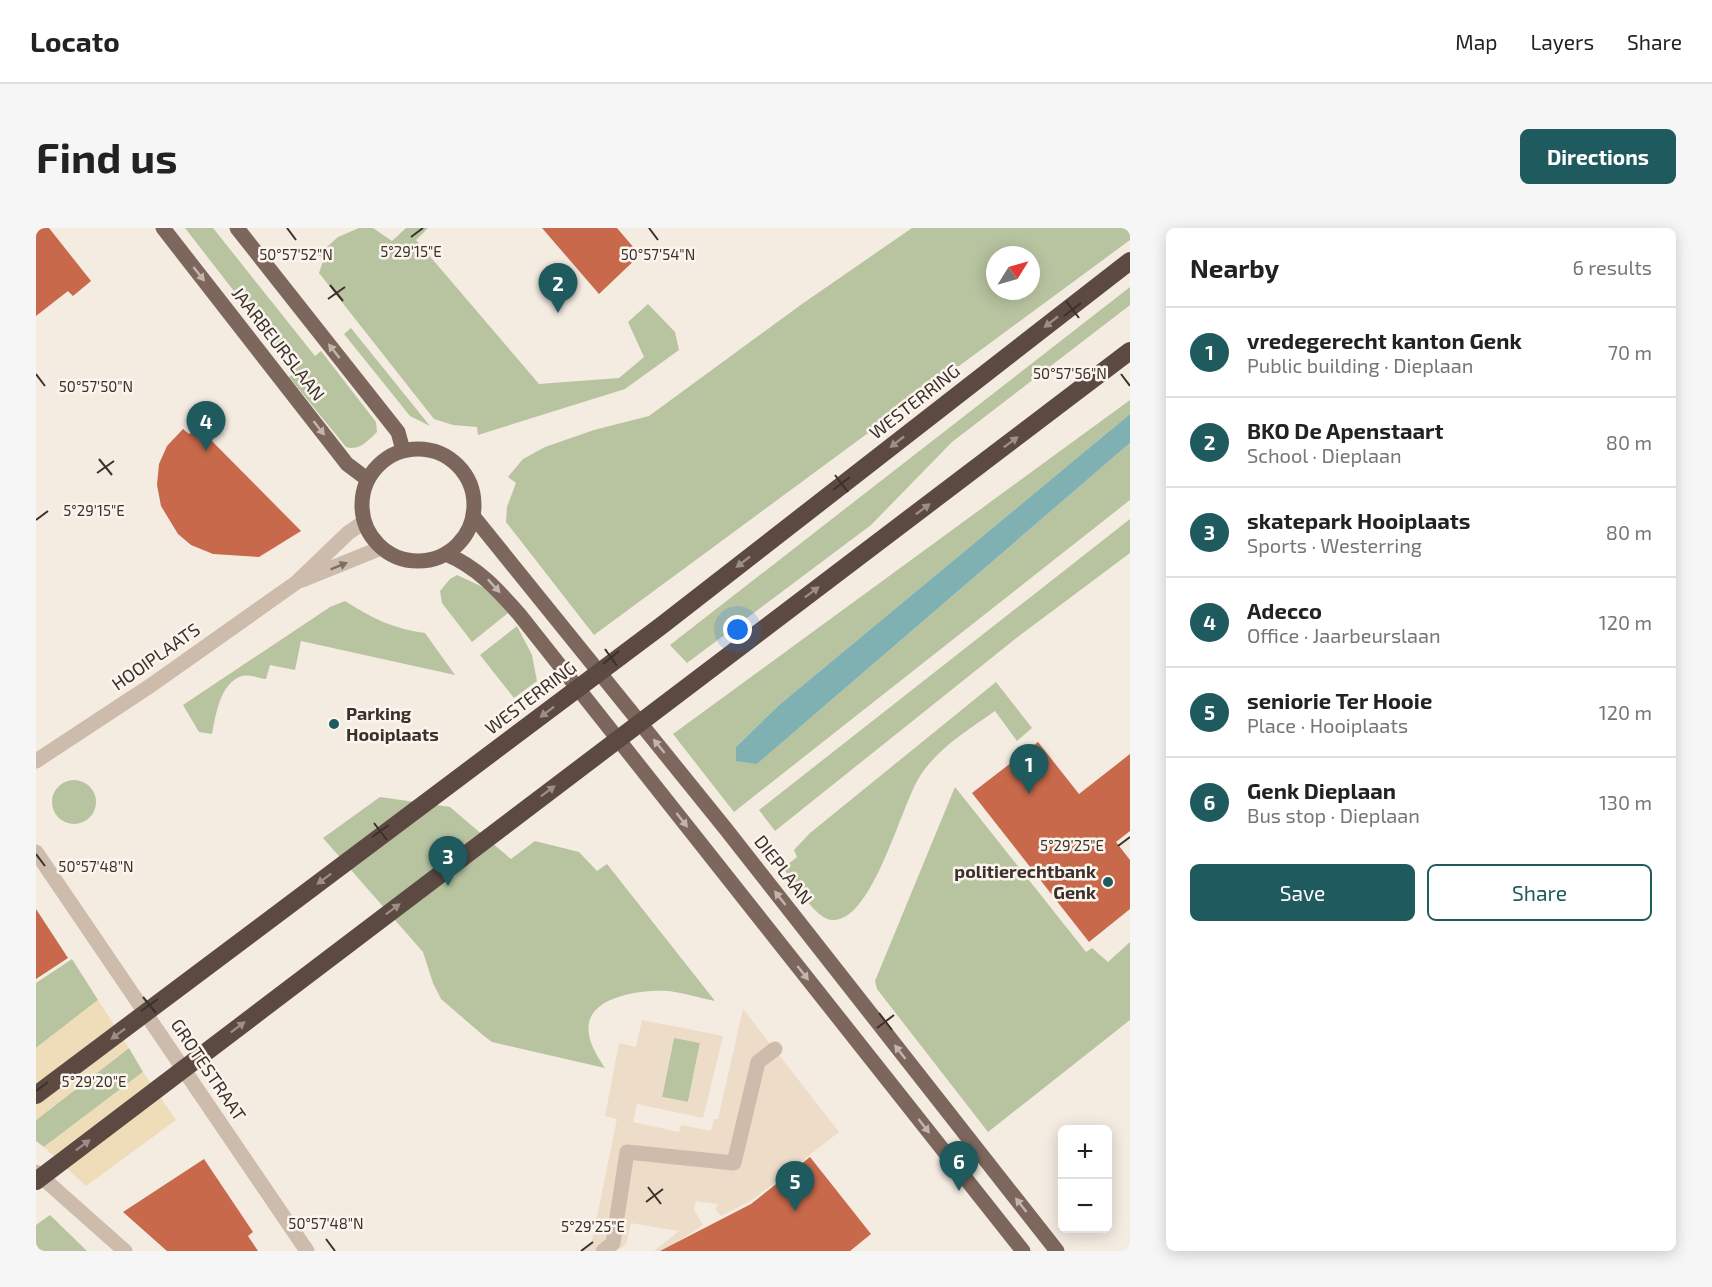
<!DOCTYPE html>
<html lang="en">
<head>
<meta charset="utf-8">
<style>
	body { margin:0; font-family:"Exo 2",sans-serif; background:#f6f6f6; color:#222 }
	.controls { position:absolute; right:18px; bottom:18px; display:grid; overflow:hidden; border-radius:9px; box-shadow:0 3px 15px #0003 }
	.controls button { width:54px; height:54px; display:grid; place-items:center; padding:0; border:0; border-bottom:2px solid #e0e0e0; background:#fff; color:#222; font:30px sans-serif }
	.compass { position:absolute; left:950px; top:18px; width:54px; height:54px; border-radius:50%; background:#fff; box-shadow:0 3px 15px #0003; rotate:53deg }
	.you { position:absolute; left:702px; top:402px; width:21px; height:21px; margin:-15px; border:4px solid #fff; border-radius:50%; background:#1a73e8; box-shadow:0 0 0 9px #1a73e833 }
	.badge { display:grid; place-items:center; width:39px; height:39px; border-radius:50%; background:#1f5a5e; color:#fff; font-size:20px; font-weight:700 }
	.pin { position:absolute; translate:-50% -50px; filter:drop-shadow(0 2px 3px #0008) }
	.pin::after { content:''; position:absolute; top:32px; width:21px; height:18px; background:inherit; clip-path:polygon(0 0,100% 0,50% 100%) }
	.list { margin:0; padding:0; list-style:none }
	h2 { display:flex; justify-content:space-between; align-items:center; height:78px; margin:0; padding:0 24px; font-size:26px }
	h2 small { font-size:20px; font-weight:400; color:#767676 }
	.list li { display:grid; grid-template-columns:39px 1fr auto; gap:18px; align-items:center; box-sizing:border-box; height:90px; padding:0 24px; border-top:2px solid #e0e0e0 }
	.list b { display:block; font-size:22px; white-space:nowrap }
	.list p { margin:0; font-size:20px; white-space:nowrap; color:#767676 }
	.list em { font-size:20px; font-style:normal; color:#767676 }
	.actions { display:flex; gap:12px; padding:18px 24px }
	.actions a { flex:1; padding:14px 0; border:2px solid #1f5a5e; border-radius:9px; text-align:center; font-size:21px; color:#1f5a5e }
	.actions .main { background:#1f5a5e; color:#fff }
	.map { position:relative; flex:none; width:1094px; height:1023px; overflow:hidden; border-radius:9px }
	header { display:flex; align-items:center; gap:36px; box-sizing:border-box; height:84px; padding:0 30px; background:#fff; border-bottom:2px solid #e0e0e0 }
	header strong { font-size:28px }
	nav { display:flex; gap:33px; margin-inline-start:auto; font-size:21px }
	.intro { display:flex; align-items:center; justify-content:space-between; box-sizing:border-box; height:144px; padding:0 36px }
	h1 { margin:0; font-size:42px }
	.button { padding:15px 27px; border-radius:9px; background:#1f5a5e; color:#fff; font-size:21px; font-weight:700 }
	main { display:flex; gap:36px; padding:0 36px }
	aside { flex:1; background:#fff; border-radius:9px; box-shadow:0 3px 15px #0003 }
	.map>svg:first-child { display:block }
</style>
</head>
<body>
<header>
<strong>Locato</strong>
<nav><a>Map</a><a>Layers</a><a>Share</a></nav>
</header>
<div class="intro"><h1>Find us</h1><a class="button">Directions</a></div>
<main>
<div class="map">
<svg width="1094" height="1023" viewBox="0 0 1094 1023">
	<rect width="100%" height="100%" fill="#f4ebe1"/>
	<g fill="#b8c4a0" fill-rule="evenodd">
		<path d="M149,0H177L279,128L285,123L340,194L341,204C332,213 323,223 310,219L253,149L260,143Z"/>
		<path d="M323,0H337L356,13L370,0H392L380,12L503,156L583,150L608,129L592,94L612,76L639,104L643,122L589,161L442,207L441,199L417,197L398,191L283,45L288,30L282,27L302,9Z"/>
		<path d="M876,0H1094V12L558,407L470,294L471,279L480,255L472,249L487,231L509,219L558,202L613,188L766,76ZM959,27H995V63H959Z"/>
		<path d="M1094,59V77L916,214L835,297L651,435L634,417Z"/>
		<path d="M315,100L394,198L374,188L308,106Z"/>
		<path d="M1094,172V186L743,477L700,519L721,536L1094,215V272L698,584L637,506Z"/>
		<path d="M1094,291V325L983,408L739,603L723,582Z"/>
		<path d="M421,347L449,360L472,385L436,414L406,375L404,363L414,351Z"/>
		<path d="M309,373C335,390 358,401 389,405L419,447L265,413L259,442L234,437L230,451C223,450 213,446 206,448C184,455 180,486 176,506L163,504L147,477L294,379Z"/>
		<path d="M481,398L496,427L501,453L478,470L444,427Z"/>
		<path d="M960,454L996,500L981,513L959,483C932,502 905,518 886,545C865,574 838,694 796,692C780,692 757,653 747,640L761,629L758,622L774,605Z"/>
		<circle cx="38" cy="574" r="22"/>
		<path d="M919,559L1050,724L1056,720L1072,734L1094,714V792L952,904L841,761L839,753Z"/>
		<path d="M344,569L414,579L475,631L499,613L543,624L561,643L571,636L679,773C664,770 648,765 633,763C607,761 546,768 553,806C554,817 563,831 569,840L456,814L448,808L405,771L397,755L387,724L287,610Z"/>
		<path d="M36,731L62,772L0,820V755Z"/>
		<path d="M638,809L664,815L652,874L626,869Z"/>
		<path d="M93,820L107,844L8,919L0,913V892Z"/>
		<path d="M14,987L51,1023H0V997Z"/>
	</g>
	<g fill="#efdcb8">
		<path d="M62,772L93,820L0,892V820Z"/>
		<path d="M107,844L140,892L50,958L8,919Z"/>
	</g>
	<path fill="#ecdcc8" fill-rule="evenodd" d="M707,781L803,904L716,972L685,988L680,982L681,976L660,973L658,982L667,997L628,1023H618L643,1003L595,995L590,1016L581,1023H544L556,1013L581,891L569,888L583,815L600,819L606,792L687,808L667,890L601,876L597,894L643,904L645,897L675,903L678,891H682ZM638,810L664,815L652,874L626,869Z"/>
	<path fill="#7fb0b2" d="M1094,186V215L721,536L700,533V519L743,477Z"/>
	<g fill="#c8694b">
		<path d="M0,0H13L55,53L37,68L32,63L0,88Z"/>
		<path d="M506,0H581L604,27L563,66Z"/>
		<path d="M161,198L265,303L223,329L177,326L155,317L142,306L125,278L121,257L123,236L131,218L147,201L153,206Z"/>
		<path d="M1002,514L1043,566L1094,526V603L1080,614L1094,632V681L1053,714L936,565Z"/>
		<path d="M0,681L32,730L0,751Z"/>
		<path d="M774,929L835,1006L814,1023H624L715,976Z"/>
		<path d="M168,931L217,1004L212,1008L222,1023H131L87,984Z"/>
	</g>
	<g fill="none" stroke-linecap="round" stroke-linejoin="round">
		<g stroke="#cdbbac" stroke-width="15">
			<path d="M266,352L345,320"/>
			<path d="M0,533L114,458L261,354L312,305L328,294"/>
			<path d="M0,624L271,1023"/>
			<path d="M0,944L89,1023"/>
			<path d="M567,1023L577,1015L591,924L698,935L722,834L739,821"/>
		</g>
		<g stroke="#7d675c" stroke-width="15">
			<path d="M127,0L311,236L331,251"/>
			<path d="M201,0L362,204L367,222"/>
			<circle cx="382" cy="277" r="56"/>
			<path d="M437,288L689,600L1021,1023"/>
			<path d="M410,326C441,339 461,361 483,386L987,1023"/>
		</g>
		<g stroke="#5c4a42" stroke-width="18">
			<path d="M0,867L625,398L1094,33"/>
			<path d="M0,953L1094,123"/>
		</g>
	</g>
	<defs><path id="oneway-solid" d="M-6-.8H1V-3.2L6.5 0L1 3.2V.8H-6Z" transform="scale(1.5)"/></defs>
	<g fill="#c2b5ac">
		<use href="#oneway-solid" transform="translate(163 46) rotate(52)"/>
		<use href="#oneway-solid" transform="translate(298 123) rotate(-128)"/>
		<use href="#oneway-solid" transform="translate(283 200) rotate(52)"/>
		<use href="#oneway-solid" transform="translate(458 358) rotate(47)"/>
		<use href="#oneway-solid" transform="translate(623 518) rotate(-129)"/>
		<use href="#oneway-solid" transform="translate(646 592) rotate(52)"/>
		<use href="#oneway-solid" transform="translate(744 670) rotate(-128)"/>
		<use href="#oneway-solid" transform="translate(767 745) rotate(52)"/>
		<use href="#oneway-solid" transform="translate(864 824) rotate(-128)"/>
		<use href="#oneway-solid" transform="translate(888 898) rotate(52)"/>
		<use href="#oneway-solid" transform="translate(985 977) rotate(-128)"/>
	</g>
	<g fill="#9c8e87">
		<use href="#oneway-solid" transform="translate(1015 94) rotate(142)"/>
		<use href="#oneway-solid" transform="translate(861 214) rotate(142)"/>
		<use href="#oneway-solid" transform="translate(975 214) rotate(-37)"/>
		<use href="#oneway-solid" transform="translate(887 281) rotate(-37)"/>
		<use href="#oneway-solid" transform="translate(707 334) rotate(142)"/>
		<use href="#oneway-solid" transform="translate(776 364) rotate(-37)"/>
		<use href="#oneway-solid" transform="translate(511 484) rotate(143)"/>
		<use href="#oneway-solid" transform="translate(512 563) rotate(-37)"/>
		<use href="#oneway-solid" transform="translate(288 651) rotate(143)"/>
		<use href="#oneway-solid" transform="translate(357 681) rotate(-37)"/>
		<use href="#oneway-solid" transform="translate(202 799) rotate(-37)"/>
		<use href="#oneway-solid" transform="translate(82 806) rotate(143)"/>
		<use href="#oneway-solid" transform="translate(47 917) rotate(-37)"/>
	</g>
	<use fill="#7d6f65" href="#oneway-solid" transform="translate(303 338) rotate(-22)"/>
	<path fill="none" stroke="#3b302b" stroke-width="2" d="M251,0L260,12M613,0L622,12M375,9L387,0M294,57L307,73M292,71L309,59M1030,73L1043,90M1028,88L1045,75M0,146L9,158M1085,146L1094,158M63,231L76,247M61,245L78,233M799,247L812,264M797,262L814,249M0,292L12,283M569,421L581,438M567,436L583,423M338,595L351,612M336,609L353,597M1082,618L1094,609M0,626L9,638M107,769L120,785M105,783L122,771M843,785L856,802M841,800L858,787M0,863L12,854M612,959L625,976M610,974L627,961M290,1011L299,1023M545,1023L557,1014"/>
	<g fill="#1f5a5e" stroke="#fbf5ee" stroke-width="2">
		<circle cx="298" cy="496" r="6"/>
		<circle cx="1072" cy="654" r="6"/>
	</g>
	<g text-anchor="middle" stroke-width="5" stroke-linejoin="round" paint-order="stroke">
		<g font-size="18" fill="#3b302b" stroke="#fbf5ee">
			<text transform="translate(242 116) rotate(52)" y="6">JAARBEURSLAAN</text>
			<text transform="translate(879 174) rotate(-38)" y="6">WESTERRING</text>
			<text transform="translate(120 429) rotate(-35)" y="6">HOOIPLAATS</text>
			<text transform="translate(495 470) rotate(-37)" y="6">WESTERRING</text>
			<text transform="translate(747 642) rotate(52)" y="6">DIEPLAAN</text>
			<text transform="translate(172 842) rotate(56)" y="6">GROTESTRAAT</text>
		</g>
		<g font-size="18" font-weight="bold" fill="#3b302b" stroke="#fbf5ee" text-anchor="start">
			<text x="310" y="492">Parking<tspan x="310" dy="21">Hooiplaats</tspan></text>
			<text x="1060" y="650" text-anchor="end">politierechtbank<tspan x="1060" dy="21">Genk</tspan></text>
		</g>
	</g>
	<g font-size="15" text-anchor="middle" fill="#3b302b" stroke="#fbf5ee" stroke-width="5" stroke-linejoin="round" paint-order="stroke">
		<text x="375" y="29">5°29'15"E</text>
		<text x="260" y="32">50°57'52"N</text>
		<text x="622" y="32">50°57'54"N</text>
		<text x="1034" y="151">50°57'56"N</text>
		<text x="60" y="164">50°57'50"N</text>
		<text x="58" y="288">5°29'15"E</text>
		<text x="1036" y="623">5°29'25"E</text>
		<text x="60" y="644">50°57'48"N</text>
		<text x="58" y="859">5°29'20"E</text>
		<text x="290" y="1001">50°57'48"N</text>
		<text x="557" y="1004">5°29'25"E</text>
	</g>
</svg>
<div class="controls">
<button>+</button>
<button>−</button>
</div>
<svg class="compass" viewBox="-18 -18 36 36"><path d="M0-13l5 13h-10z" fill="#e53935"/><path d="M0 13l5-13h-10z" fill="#767676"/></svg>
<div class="you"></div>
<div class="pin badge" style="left:993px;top:566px">1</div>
<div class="pin badge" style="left:522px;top:85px">2</div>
<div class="pin badge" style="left:412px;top:658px">3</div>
<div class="pin badge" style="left:170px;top:223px">4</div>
<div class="pin badge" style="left:759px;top:983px">5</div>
<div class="pin badge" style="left:923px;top:963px">6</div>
</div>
<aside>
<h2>Nearby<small>6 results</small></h2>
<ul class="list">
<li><span class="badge">1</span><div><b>vredegerecht kanton Genk</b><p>Public building · Dieplaan</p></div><em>70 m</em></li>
<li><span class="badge">2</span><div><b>BKO De Apenstaart</b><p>School · Dieplaan</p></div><em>80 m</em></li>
<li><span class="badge">3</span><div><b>skatepark Hooiplaats</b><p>Sports · Westerring</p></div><em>80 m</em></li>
<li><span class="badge">4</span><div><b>Adecco</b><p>Office · Jaarbeurslaan</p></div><em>120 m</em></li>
<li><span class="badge">5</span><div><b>seniorie Ter Hooie</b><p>Place · Hooiplaats</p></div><em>120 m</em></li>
<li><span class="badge">6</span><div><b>Genk Dieplaan</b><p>Bus stop · Dieplaan</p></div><em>130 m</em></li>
</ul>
<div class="actions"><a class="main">Save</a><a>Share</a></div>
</aside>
</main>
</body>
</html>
